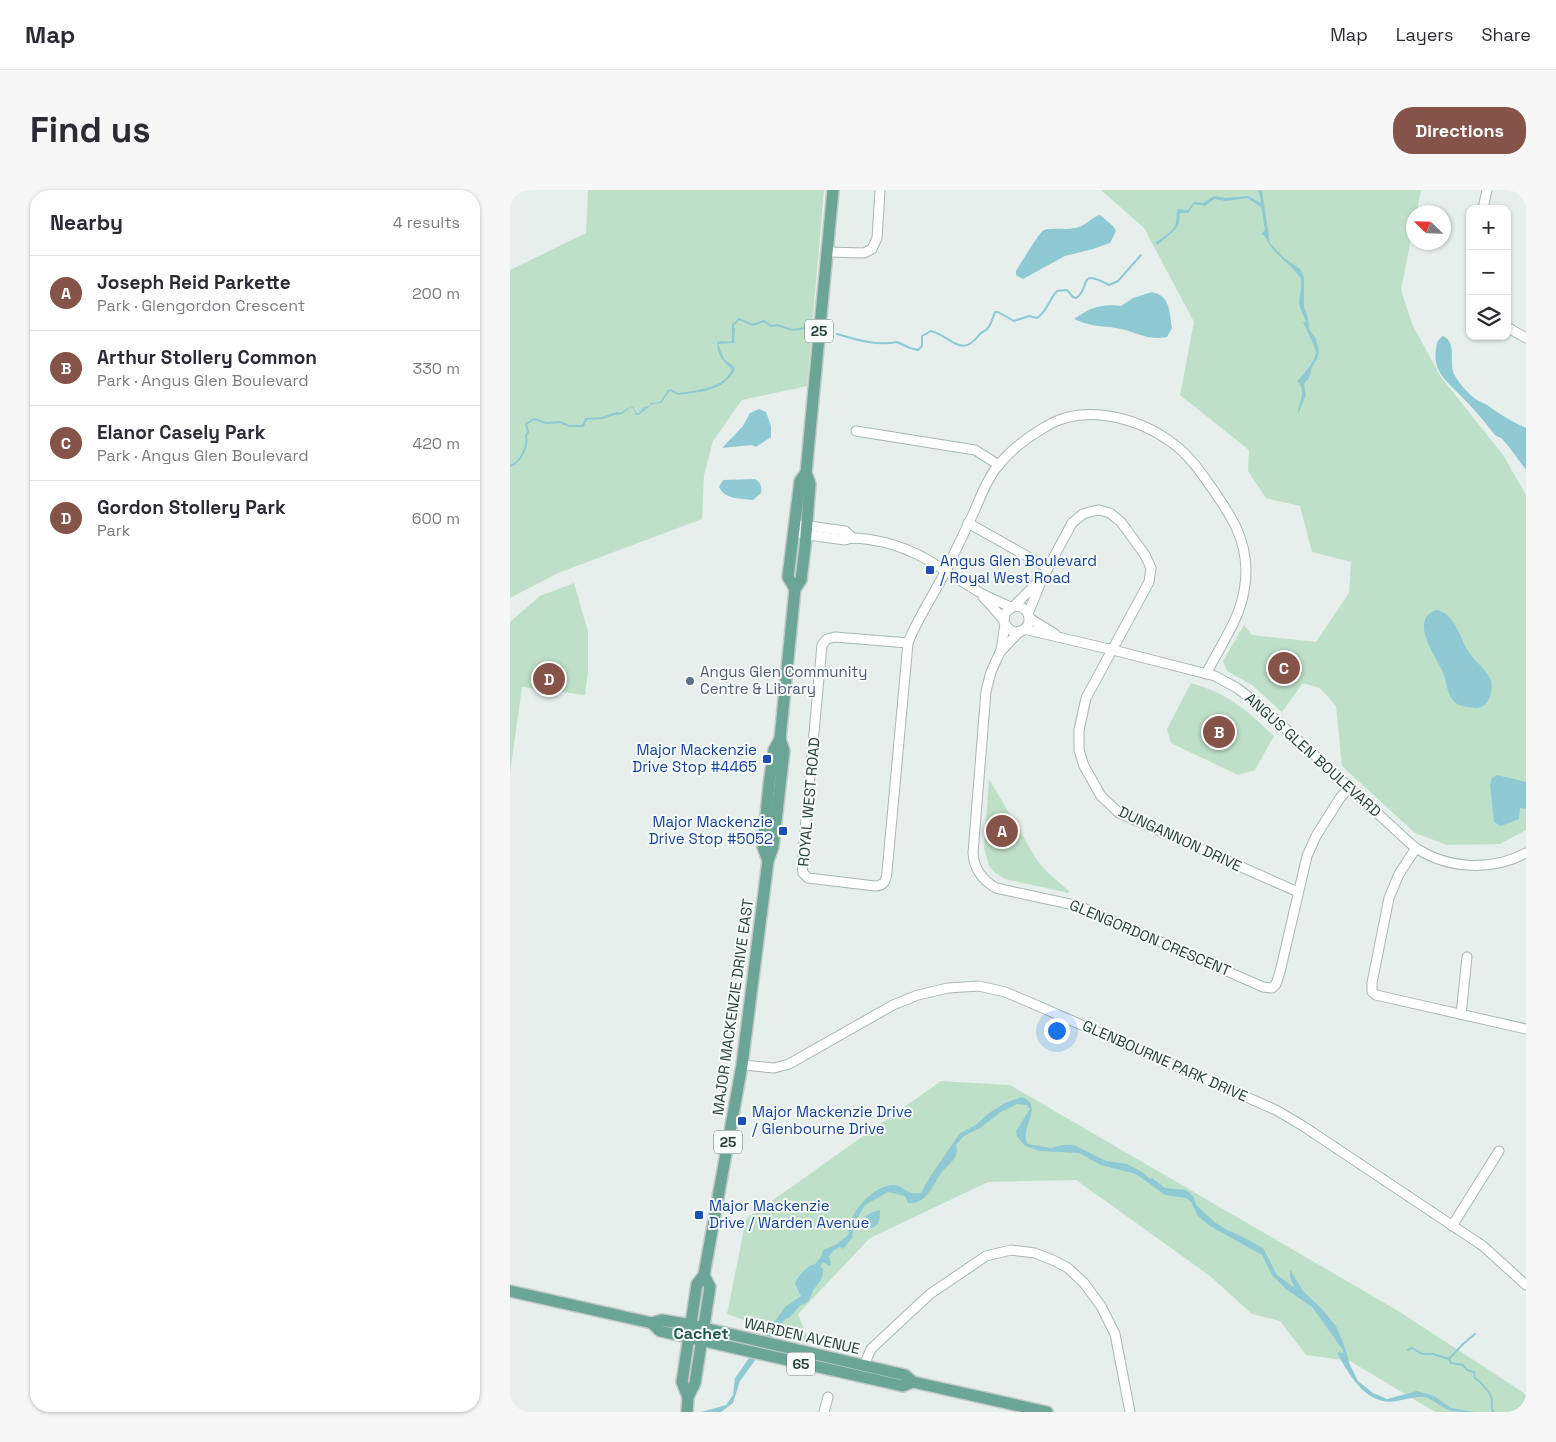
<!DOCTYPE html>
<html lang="en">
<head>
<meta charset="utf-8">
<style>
	body { margin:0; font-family:"Space Grotesk",sans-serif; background:#f7f7f7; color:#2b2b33 }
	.controls { position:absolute; right:15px; top:15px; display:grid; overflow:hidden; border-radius:10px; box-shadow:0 1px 4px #0004 }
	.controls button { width:45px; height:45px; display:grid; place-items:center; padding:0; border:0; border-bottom:1px solid #e1e1e2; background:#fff; color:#2b2b33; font:25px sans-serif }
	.compass { position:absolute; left:896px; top:15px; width:45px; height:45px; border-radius:50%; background:#fff; box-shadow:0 1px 4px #0004; rotate:293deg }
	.you { position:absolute; left:546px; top:840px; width:18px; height:18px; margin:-12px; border:4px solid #fff; border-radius:50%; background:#1a73e8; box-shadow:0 0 0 8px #1a73e833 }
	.badge { display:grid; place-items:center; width:32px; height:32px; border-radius:50%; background:#855347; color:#fff; font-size:16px; font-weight:700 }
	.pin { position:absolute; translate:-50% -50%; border:2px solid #fff; box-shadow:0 1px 5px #0006 }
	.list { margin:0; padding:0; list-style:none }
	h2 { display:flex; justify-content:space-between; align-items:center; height:65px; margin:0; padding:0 20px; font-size:21px }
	h2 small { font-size:16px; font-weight:400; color:#7c7c81 }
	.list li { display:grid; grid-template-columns:32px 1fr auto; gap:15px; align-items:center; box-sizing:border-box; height:75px; padding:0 20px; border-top:1px solid #e1e1e2 }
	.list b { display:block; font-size:19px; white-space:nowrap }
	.list p { margin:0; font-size:16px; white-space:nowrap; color:#7c7c81 }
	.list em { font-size:16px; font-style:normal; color:#7c7c81 }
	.icon { flex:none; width:28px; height:28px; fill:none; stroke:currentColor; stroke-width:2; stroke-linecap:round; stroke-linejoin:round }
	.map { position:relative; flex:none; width:1016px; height:1222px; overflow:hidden; border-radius:20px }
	header { display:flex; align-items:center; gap:30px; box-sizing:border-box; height:70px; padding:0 25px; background:#fff; border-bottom:1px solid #e1e1e2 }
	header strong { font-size:24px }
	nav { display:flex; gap:28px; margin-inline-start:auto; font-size:18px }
	.intro { display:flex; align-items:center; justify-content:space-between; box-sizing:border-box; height:120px; padding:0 30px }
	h1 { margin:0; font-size:35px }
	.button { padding:12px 22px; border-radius:20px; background:#855347; color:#fff; font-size:18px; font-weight:700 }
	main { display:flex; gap:30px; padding:0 30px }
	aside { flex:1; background:#fff; border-radius:20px; box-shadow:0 1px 4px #0004 }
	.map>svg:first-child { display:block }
</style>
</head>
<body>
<header>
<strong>Map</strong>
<nav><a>Map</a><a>Layers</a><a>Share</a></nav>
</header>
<div class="intro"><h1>Find us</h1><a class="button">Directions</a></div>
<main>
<aside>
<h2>Nearby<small>4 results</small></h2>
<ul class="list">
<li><span class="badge">A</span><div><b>Joseph Reid Parkette</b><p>Park · Glengordon Crescent</p></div><em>200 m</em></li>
<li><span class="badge">B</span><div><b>Arthur Stollery Common</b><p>Park · Angus Glen Boulevard</p></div><em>330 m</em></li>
<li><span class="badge">C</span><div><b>Elanor Casely Park</b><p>Park · Angus Glen Boulevard</p></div><em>420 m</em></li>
<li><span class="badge">D</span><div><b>Gordon Stollery Park</b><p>Park</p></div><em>600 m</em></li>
</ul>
</aside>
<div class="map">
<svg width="1016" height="1222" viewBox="0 0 1016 1222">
	<rect width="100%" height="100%" fill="#e6efeb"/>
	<g fill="#bfe0c8">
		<path d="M78,0H314L297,196L232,210L203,251L194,285L192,329L48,383L0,408V80L76,43Z"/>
		<path d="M591,0H911L907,22H904L903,39L891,100L902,134L931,187L993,265L1016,305V640L990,654L937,655L905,643L832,576L826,516L810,498L793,493L772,522L742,495L717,481L713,471L734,435L742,445L806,452L839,403L841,372L802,362L790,316L756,308L738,281L739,260L670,205L684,132L634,38Z"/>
		<path d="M64,393L78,442V482L75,505L12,497L0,583V432L30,406Z"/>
		<path d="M681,493C721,505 735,519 764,546L745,580L728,585L661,553L657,539Z"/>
		<path d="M479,589L527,670L537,682L559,701V703L495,689L484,682L479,676L474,658Z"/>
		<path d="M431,891L500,895L890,1122L1014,1203L1016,1206V1222H925L840,1171L796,1165L770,1131L742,1124L700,1086L566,990L478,992L360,1048L288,1124L300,1153L217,1124L236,1029Z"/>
	</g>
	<g fill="#8ec9d4">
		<path d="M748,0L752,1L760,53L774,68L790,79L794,87V117L798,128L799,139L806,149L809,161L807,169L802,177L799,188L794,194L796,205L788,224C788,213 798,200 787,191C793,186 806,170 806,162C806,159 795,136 793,132H796C794,125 789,119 789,111C790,104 792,97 791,89C780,71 764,67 755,46L751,44L755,40L751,17L737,8L716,11L704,9L695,16L684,14L678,23H670L669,34L664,41L647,55L646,52C653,47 665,41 666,32C667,27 666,24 668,19L678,20L684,12L693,13L704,6L716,8L738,6L751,13L750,6Z"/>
		<path d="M590,25L603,36L606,41L600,53L583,59L555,66L513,89L506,85V81C510,75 530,41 534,40C545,37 559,41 569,37C577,34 582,27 590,25Z"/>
		<path d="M642,102C661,106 659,122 662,138L657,147C639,151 626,142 611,139C592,135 584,138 564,129C579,118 592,113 611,116L623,108Z"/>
		<path d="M222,138H225L224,153L208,154L214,169L223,176L225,179L222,185L211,195L196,201L168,205L160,201L151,213L142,214L129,225H126L123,218L121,217L112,224L106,225V223L112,222L121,216L124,218L126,223H129L134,217L139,216L141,213L150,212L158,200L161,199L168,203C187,200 214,199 222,179C213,172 207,164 207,152C212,150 217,153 222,151Z"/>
		<path d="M933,146C947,152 939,172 944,184C948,192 959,205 967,210C970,212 974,213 977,215C990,224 1000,231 1016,238V280C1013,275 1008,270 1005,265C1001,260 998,255 993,250C991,247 987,247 984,244C975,232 964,219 952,207C938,192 922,182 926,159C927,153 927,150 933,146Z"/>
		<path d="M249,219L256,222L261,236V247L246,257L242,255L212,258L233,236L240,223Z"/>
		<path d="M245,289C251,293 252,296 251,303L243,310C230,308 215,310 209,297L213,290Z"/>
		<path d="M926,420C945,423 950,448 958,461C964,471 975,478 980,488C984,496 981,511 973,516C968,519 964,518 958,517C935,515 939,495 932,480C925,465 899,430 926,420Z"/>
		<path d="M987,585L1016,592V619L1010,618L1009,629L991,636L984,632L980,594L982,588Z"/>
		<path d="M511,907C536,915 508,939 518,954L541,958L553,955H564L596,971L617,974L632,982L640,989L642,988L655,998L676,1000L683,1006L687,1016L706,1033L717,1040L731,1046L753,1058L767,1085L785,1098L780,1087V1080L781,1081L792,1100L811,1118L826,1136L834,1155L840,1175L848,1191L863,1203L877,1209L907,1201L924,1206L941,1218L965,1222C957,1222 947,1222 938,1220C931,1217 925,1211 918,1208C909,1205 896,1209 887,1211C857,1217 840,1186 827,1163L828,1162L833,1163V1160L802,1117L776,1099L762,1085L752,1065L700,1036L688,1026L681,1012L676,1008L655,1005L626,984L591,975L569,963L530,961L521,958L514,955L507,946L506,941L520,919L517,915L507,914L491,922L470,938L454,946L446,955C450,968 439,973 432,982C423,994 417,1015 398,1013L395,1006L378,1002L355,1015L345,1032L342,1048L333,1059L330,1057L324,1060L319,1066L321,1073L320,1076L313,1072L310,1076L313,1079C314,1090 308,1093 303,1101C301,1104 301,1109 297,1112C295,1114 292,1114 290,1116C284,1121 283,1127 275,1129L230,1191L223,1213L211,1222H191L216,1215L223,1205L225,1188L275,1117L291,1106L285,1094C287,1087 297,1075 305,1074L311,1067L313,1060C323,1057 330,1052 339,1044C336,1025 363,996 382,995C395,995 396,1006 411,1003L420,987L450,943L466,935L479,923L495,913Z"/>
		<path d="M370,1020C370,1038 365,1038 349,1040C355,1026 355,1024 370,1020Z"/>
	</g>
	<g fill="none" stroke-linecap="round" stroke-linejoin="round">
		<g stroke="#8ec9d4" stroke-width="2">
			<path d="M223,139V135L229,129L243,135L254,131L261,136L267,135L282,140L295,138"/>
			<path d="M327,144C347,150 367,156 387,152L400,158L408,160L412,156V146L421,141C441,146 451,169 469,145C471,142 473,142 476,140C481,136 482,129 485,122H488L504,131L519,126L527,128C537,122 539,109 547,101L557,100L563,107L566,108C582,98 566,77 599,95L608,91L631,65"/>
			<path d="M0,276C11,272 18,257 16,246L18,242L16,234L24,229L36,233L50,232L59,236H73L76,229L92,228L107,223"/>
			<path d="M898,1160L902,1158L912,1164H923L939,1169L941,1173L953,1175L957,1180L964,1182L965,1188C971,1192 980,1202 982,1209C982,1214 981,1217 983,1222"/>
			<path d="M939,1169L953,1154L965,1144"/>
		</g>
		<g stroke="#a8b8b2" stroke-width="11">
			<g id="minor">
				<path d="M973,19L977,0"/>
				<path d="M317,62L354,63L362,59L367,48L370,0"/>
				<path d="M997,137L1016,148"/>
				<path d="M346,241L465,260L489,275"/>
				<path d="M458,333L538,378"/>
				<path d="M292,335L335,341L342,347"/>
				<path d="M291,344L335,350C344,346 352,349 362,350C407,357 432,380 469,402C479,408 490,412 501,417"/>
				<path d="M473,407C480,414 486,421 492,428C494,431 495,435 498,438C500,440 502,441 505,442C522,444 526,416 504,416L495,423L494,431"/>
				<path d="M504,416L528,392"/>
				<path d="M518,424L532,389L562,333L573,324L583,321L589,320L600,323L611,332L635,365L641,378L639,392L576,508L569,540V560L574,576L591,606L609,623L788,702"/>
				<path d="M519,428L545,444"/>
				<path d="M514,439L603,460L705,486L727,498L751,516L902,655C934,679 981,682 1016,663"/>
				<path d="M510,441L490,462L481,482L476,501L463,663C464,679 472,690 486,698L569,716L753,797L762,798L766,794L770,782L797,666L806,646L830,608L839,598"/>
				<path d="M398,453L325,447L317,449L312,455L292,673L293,683L298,688L365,696C374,696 376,691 377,682L398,453C408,427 424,405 436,380C446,360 455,341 464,322C470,308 475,294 484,281C497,263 516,248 535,237C575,212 630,228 665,255C682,268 694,287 706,304C723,329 735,348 736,380C736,423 714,448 696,484"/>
				<path d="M491,461L495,434"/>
				<path d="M906,658L889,684L879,708L862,793V802L866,805L1016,839"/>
				<path d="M951,824L957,767"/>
				<path d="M232,875L264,878L279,874L383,815L408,805L438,798L469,796L495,802L519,812L766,920L793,936L973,1056L1016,1095"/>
				<path d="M942,1036L989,961"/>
				<path d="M354,1175L361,1159L420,1104L476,1066L501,1060L525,1063L545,1071L558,1078L574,1093L591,1116L605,1144L620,1222"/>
				<path d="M314,1222L318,1207"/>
			</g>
		</g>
		<g stroke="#c2cac8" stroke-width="14">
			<g id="major">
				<path d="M285,399L278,387L290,291L296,283"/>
				<path d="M258,671L253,657L259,594L264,560L270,549"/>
				<path d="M0,1101L142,1133L152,1130L181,1135L395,1185L403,1192L537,1222"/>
				<path d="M142,1133L150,1141L393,1196L403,1192"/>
				<path d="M178,1207L172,1192L187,1094L194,1085L232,875L258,671L263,657L274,561L270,549L285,399L291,390L295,357L300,294L296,283L323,0"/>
				<path d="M177,1222L178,1207L185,1193L200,1097L194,1085"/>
			</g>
		</g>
		<use href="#minor" stroke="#fff" stroke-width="9"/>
		<use href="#major" stroke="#6aa596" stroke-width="11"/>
	</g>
	<g fill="#1a4fb4" stroke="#f7fbf9" stroke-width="2">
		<rect x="415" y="375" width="10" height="10" rx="2.5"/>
		<rect x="252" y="564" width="10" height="10" rx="2.5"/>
		<rect x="268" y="636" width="10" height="10" rx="2.5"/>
		<rect x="227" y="926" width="10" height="10" rx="2.5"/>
		<rect x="184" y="1020" width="10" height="10" rx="2.5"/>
	</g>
	<circle fill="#5c6f8a" stroke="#f7fbf9" stroke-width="2" cx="180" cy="491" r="5"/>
	<g text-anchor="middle" stroke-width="4" stroke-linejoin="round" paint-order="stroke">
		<g fill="#f7fbf9" stroke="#637a73" stroke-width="1">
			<rect x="295" y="129.5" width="28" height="23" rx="4"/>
			<rect x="204" y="940.5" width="28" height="23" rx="4"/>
			<rect x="277" y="1162.5" width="28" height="23" rx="4"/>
		</g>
		<g font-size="14" font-weight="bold" fill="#24423a">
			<text x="309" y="146">25</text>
			<text x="218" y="957">25</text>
			<text x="291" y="1179">65</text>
		</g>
		<g font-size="15" fill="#164399" stroke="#f7fbf9" text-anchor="start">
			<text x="430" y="376">Angus Glen Boulevard<tspan x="430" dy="17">/ Royal West Road</tspan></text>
			<text x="247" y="565" text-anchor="end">Major Mackenzie<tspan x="247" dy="17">Drive Stop #4465</tspan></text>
			<text x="263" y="637" text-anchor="end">Major Mackenzie<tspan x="263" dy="17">Drive Stop #5052</tspan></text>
			<text x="242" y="927">Major Mackenzie Drive<tspan x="242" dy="17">/ Glenbourne Drive</tspan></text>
			<text x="199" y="1021">Major Mackenzie<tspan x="199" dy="17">Drive / Warden Avenue</tspan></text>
		</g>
		<g font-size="15" fill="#4e5e75" stroke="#f7fbf9" text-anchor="start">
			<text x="190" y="487">Angus Glen Community<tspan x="190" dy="17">Centre &amp; Library</tspan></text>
		</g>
		<g font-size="15" fill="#24423a" stroke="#f7fbf9">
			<text transform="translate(803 565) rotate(42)" y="5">ANGUS GLEN BOULEVARD</text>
			<text transform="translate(299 612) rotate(-85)" y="5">ROYAL WEST ROAD</text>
			<text transform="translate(670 649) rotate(25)" y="5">DUNGANNON DRIVE</text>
			<text transform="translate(640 748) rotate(23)" y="5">GLENGORDON CRESCENT</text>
			<text transform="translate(223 817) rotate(-82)" y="5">MAJOR MACKENZIE DRIVE EAST</text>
			<text transform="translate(655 871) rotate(24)" y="5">GLENBOURNE PARK DRIVE</text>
			<text transform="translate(292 1146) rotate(13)" y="5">WARDEN AVENUE</text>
		</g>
		<g font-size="16" font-weight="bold" fill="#1f5548" stroke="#f7fbf9">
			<text x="191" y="1149">Cachet</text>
		</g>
	</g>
</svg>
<div class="controls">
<button>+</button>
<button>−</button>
<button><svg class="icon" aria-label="layers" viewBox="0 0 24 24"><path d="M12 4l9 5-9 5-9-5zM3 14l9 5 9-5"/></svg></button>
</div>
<svg class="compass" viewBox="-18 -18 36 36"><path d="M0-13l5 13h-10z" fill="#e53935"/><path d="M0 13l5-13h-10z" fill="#7c7c81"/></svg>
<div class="you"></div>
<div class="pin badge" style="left:492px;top:641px">A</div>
<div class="pin badge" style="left:709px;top:542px">B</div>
<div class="pin badge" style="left:774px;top:478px">C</div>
<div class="pin badge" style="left:39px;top:489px">D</div>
</div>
</main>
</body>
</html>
